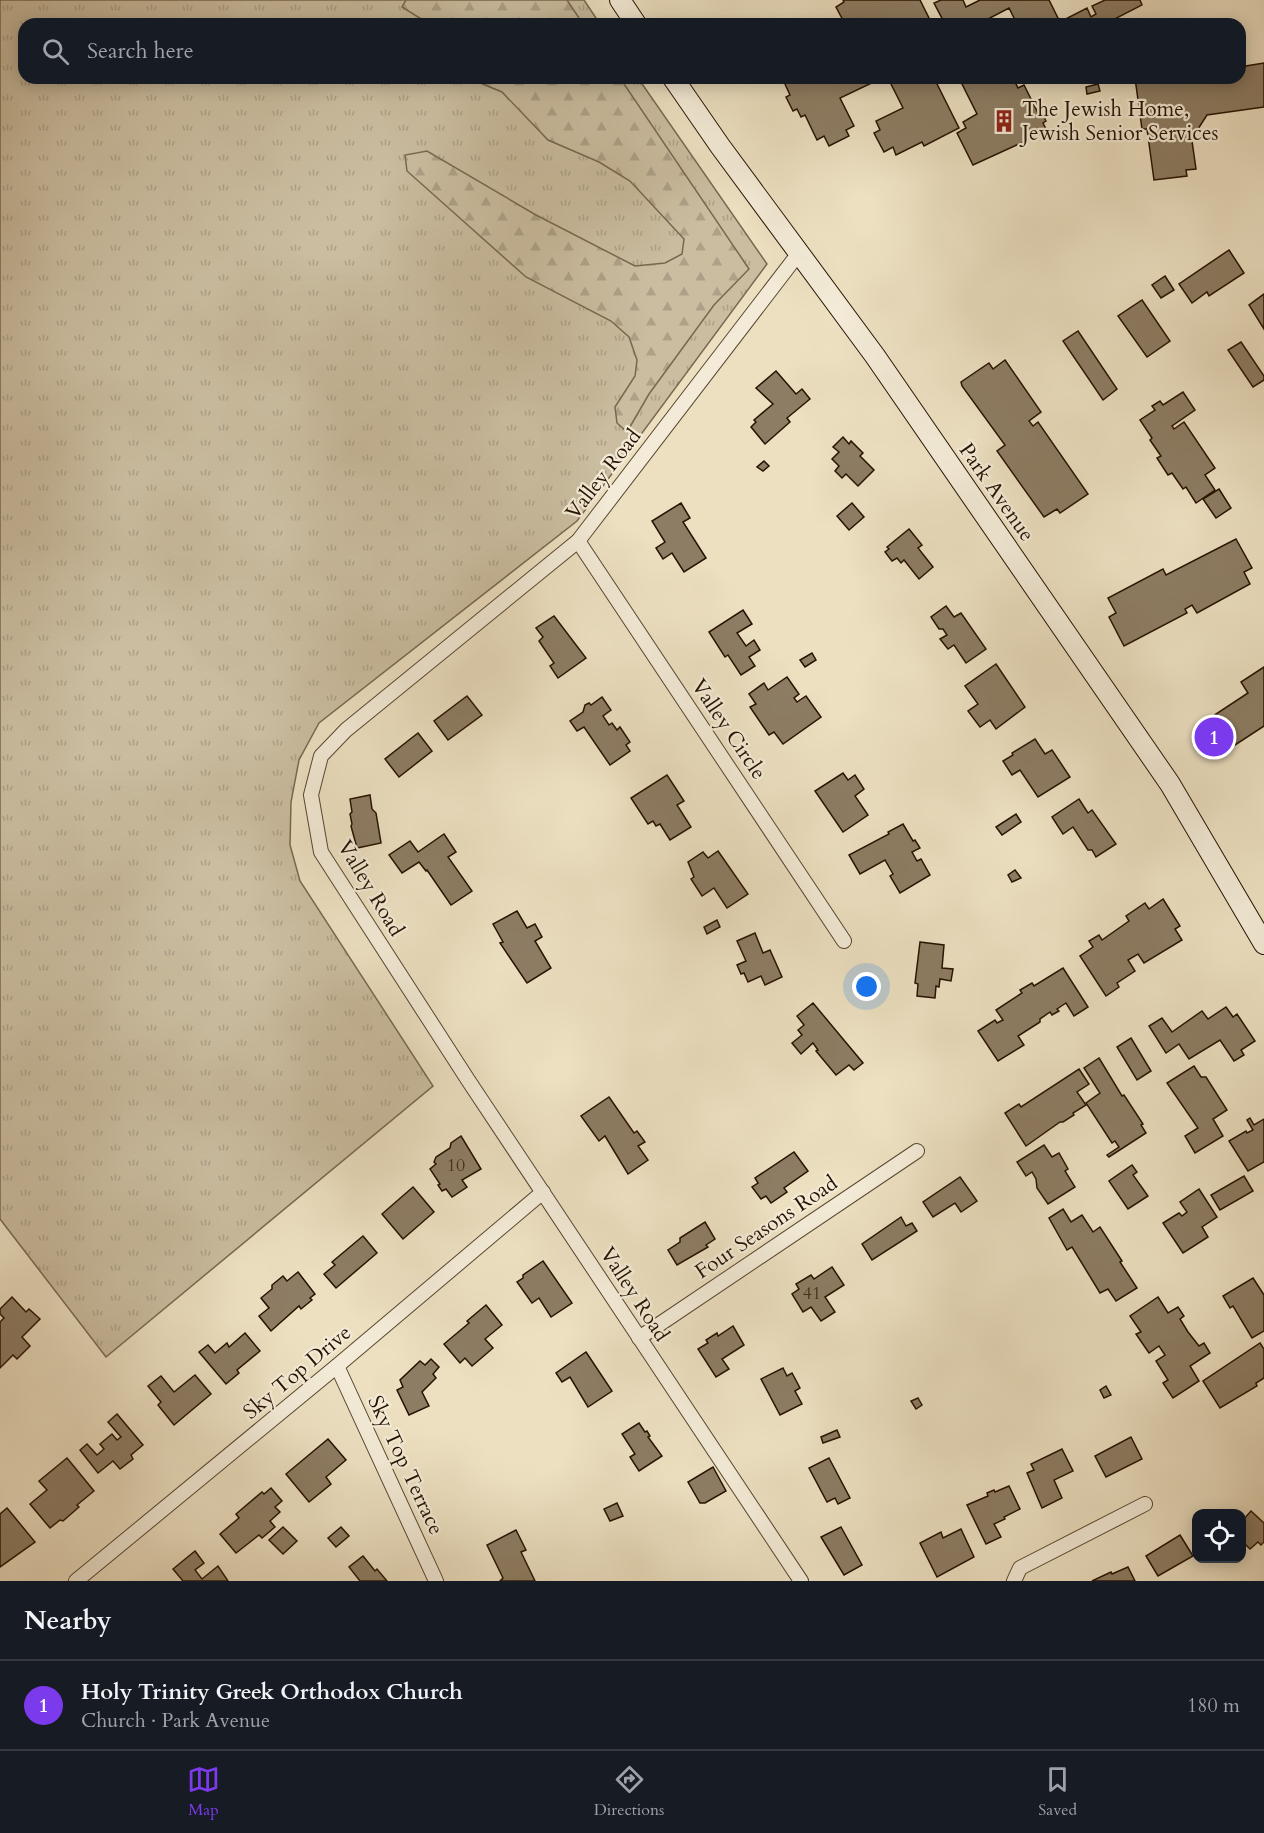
<!DOCTYPE html>
<html lang="en">
<head>
<meta charset="utf-8">
<style>
	body { margin:0; font-family:Cardo,serif; background:#20242c; color:#f1f3f6 }
	.controls { position:absolute; right:18px; bottom:18px; display:grid; overflow:hidden; border-radius:12px; box-shadow:0 3px 15px #0003 }
	.controls button { width:54px; height:54px; display:grid; place-items:center; padding:0; border:0; border-bottom:2px solid #363941; background:#171b24; color:#f1f3f6; font:30px sans-serif }
	.you { position:absolute; left:867px; top:987px; width:21px; height:21px; margin:-15px; border:4px solid #fff; border-radius:50%; background:#1a73e8; box-shadow:0 0 0 9px #1a73e833 }
	.badge { display:grid; place-items:center; width:39px; height:39px; border-radius:50%; background:#7c3aed; color:#fff; font-size:20px; font-weight:700 }
	.pin { position:absolute; translate:-50% -50%; border:3px solid #fff; box-shadow:0 2px 6px #0006 }
	.list { margin:0; padding:0; list-style:none }
	h2 { display:flex; justify-content:space-between; align-items:center; height:78px; margin:0; padding:0 24px; font-size:26px }
	h2 small { font-size:20px; font-weight:400; color:#9ea1a6 }
	.list li { display:grid; grid-template-columns:39px 1fr auto; gap:18px; align-items:center; box-sizing:border-box; height:90px; padding:0 24px; border-top:2px solid #363941 }
	.list b { display:block; font-size:22px; white-space:nowrap }
	.list p { margin:0; font-size:20px; white-space:nowrap; color:#9ea1a6 }
	.list em { font-size:20px; font-style:normal; color:#9ea1a6 }
	.icon { flex:none; width:33px; height:33px; fill:none; stroke:currentColor; stroke-width:2; stroke-linecap:round; stroke-linejoin:round }
	.map { position:relative; flex:none; width:1264px; height:1581px; overflow:hidden }
	.search { position:absolute; background:#171b24; box-shadow:0 3px 15px #0003; left:18px; right:18px; top:18px; height:66px; display:flex; align-items:center; gap:15px; box-sizing:border-box; padding:0 21px; border-radius:18px; color:#9ea1a6; font-size:22px }
	.sheet { height:168px; background:#171b24 }
	nav { display:flex; justify-content:space-around; align-items:center; box-sizing:border-box; height:84px; border-top:2px solid #363941; background:#171b24; font-size:16px; color:#9ea1a6 }
	nav a { display:grid; justify-items:center; gap:3px }
	nav .on { color:#7c3aed }
	.map>svg:first-child { display:block }
</style>
</head>
<body>
<div class="map">
<svg width="1264" height="1581" viewBox="0 0 1264 1581">
	<defs>
		<pattern id="grass-tufts" width="24" height="20" patternUnits="userSpaceOnUse" patternTransform="scale(1.5)"><rect width="24" height="20" fill="#cabda0"/><path d="M3 7l-1-3M5 7V3M7 7l1-3M15 17l-1-3M17 17v-4M19 17l1-3" fill="none" stroke="#ada188"/></pattern>
		<pattern id="forest-firs" width="22" height="20" patternUnits="userSpaceOnUse" patternTransform="scale(1.5)"><rect width="22" height="20" fill="#cabda0"/><path d="M5 1l3.5 6h-7zM16 11l3.5 6h-7z" fill="#ada188"/></pattern>
	</defs>
	<rect width="100%" height="100%" fill="#ece0c1"/>
	<filter id="stains"><feTurbulence type="fractalNoise" baseFrequency=".00333" numOctaves="4"/><feColorMatrix values="0 0 0 0 .2 0 0 0 0 .09 0 0 0 0 .02 0 0 0 .5 -.17"/></filter>
	<radialGradient id="worn" r=".72"><stop offset=".6" stop-color="#630" stop-opacity="0"/><stop offset="1" stop-color="#630" stop-opacity=".3"/></radialGradient>
	<path fill="url(#grass-tufts)" stroke="#786850" stroke-width="1.5" d="M0,0H584L600,24H24V78H638L767,264L577,521L319,723L299,760L291,802L290,845L300,881L433,1086L106,1357L0,1219Z"/>
	<g fill="url(#forest-firs)" stroke="#786850" stroke-width="1.5">
		<path d="M406,0H567L583,24H429L402,7Z"/>
		<path d="M468,78H620L749,269L714,305L649,394L627,432L617,423L615,407L635,376L637,360L629,337L611,321L526,277L407,171L405,155L427,151L536,215L635,266L665,263L682,254L684,239L630,181L599,162L548,140L502,92Z"/>
	</g>
	<g fill="#8d7d64" stroke="#261200" stroke-width="1.5">
		<path d="M843,0H920L932,24H884L881,19L872,24H845L836,7L844,2Z"/>
		<path d="M941,0H963L966,7L980,0H1049L1060,22L1087,8L1091,17L1096,14L1092,6L1105,0H1140L1142,5L1105,24H1017L1009,8L986,20L988,24H945L934,3Z"/>
		<path d="M1264,63V107L1207,115L1198,129L1191,134L1196,169L1186,170L1187,176L1154,180L1147,129H1142L1135,78H1240V67Z"/>
		<path d="M793,78H882L840,98L854,126L846,130L849,136L829,146L824,136L817,140L805,115L801,117L797,109L793,111L786,97L790,95L784,82Z"/>
		<path d="M888,78H934L959,128L924,146L922,142L896,155L893,147L884,152L874,133L880,130L876,121L903,108Z"/>
		<path d="M959,78H1013L1018,88L1024,85L1039,115L1042,113L1046,121L1043,123L1047,131L973,165L957,133L966,128L963,122L977,114Z"/>
		<path d="M1098,84L1100,91L1087,94L1086,87Z"/>
		<path d="M1229,250L1244,273L1209,296L1207,292L1192,303L1179,284Z"/>
		<path d="M1165,276L1174,290L1161,298L1152,285Z"/>
		<path d="M1264,294V329L1249,305Z"/>
		<path d="M1142,300L1170,341L1147,357L1118,316Z"/>
		<path d="M1078,331L1117,389L1103,400L1063,341Z"/>
		<path d="M1241,342L1264,376V380L1253,387L1228,350Z"/>
		<path d="M1005,360L1041,412L1029,421L1033,426L1038,422L1088,494L1060,513L1057,509L1044,517L997,451L1005,445L962,386L961,382L989,363L993,369Z"/>
		<path d="M776,371L796,394L802,389L810,399L787,418L790,422L765,444L751,427L756,422L754,420L773,404L756,388Z"/>
		<path d="M1183,392L1195,410L1172,426L1174,429L1184,422L1215,468L1205,475L1215,490L1196,503L1186,487L1183,489L1172,473L1168,475L1157,458L1161,456L1150,440L1152,438L1140,420L1155,410L1152,406L1160,401L1163,405Z"/>
		<path d="M843,437L849,444L851,441L863,453L860,456L874,470L858,486L846,474L842,478L835,471L839,466L832,459L839,452L833,447Z"/>
		<path d="M764,461L769,466L763,471L757,467Z"/>
		<path d="M1219,489L1231,508L1216,518L1203,499Z"/>
		<path d="M681,503L690,518L683,522L706,558L684,572L672,553L663,559L656,548L665,542L652,521Z"/>
		<path d="M852,503L864,517L849,530L837,516Z"/>
		<path d="M909,529L922,545L918,548L933,567L919,579L904,560L901,563L897,558L892,561L885,552L889,549L887,547Z"/>
		<path d="M1236,539L1252,568L1244,572L1250,584L1197,613L1192,605L1185,609L1187,613L1124,646L1109,617L1116,613L1108,598L1163,569L1166,575Z"/>
		<path d="M946,606L954,617L961,613L986,649L966,663L954,645L948,649L940,639L947,635L943,629H939L931,617Z"/>
		<path d="M743,610L752,624L737,633L746,646L754,640L760,650L749,657L755,666L741,675L728,655L725,657L709,632Z"/>
		<path d="M554,616L586,658L558,678L550,666L554,663L539,641L543,637L536,628Z"/>
		<path d="M812,653L816,660L805,667L800,660Z"/>
		<path d="M996,664L1025,707L996,729L990,720L980,727L968,711L978,704L965,686Z"/>
		<path d="M1264,667V726L1229,749L1210,718L1248,693L1241,682Z"/>
		<path d="M787,677L799,694L794,698L797,702L806,696L821,717L783,744L774,732L769,735L750,707L756,704L749,694L764,683L768,690Z"/>
		<path d="M467,696L482,715L448,740L434,721Z"/>
		<path d="M602,697L611,710L603,716L609,725L612,723L617,730L620,727L630,742L626,745L630,751L610,765L584,727L577,731L570,721L583,712L585,705L589,703L591,705Z"/>
		<path d="M418,733L432,751L399,777L385,759Z"/>
		<path d="M1035,739L1045,754L1052,750L1070,777L1038,797L1020,770L1012,775L1003,761L1013,755L1012,753Z"/>
		<path d="M843,773L848,780L855,775L864,789L855,796L868,815L843,832L815,791Z"/>
		<path d="M667,775L684,801L677,805L691,827L670,840L660,824L656,826L653,821L648,824L631,798Z"/>
		<path d="M370,795L372,809L376,813L381,843L357,848L351,826L352,824L350,814L352,812L350,799Z"/>
		<path d="M1079,799L1088,813L1092,810L1116,844L1096,857L1092,850H1088L1073,827L1063,834L1052,817Z"/>
		<path d="M1016,814L1021,822L1002,835L996,827Z"/>
		<path d="M903,824L913,841L915,840L920,848L912,852L917,861L921,859L930,875L900,893L890,876L893,874L885,860L860,874L849,855L889,834L888,832Z"/>
		<path d="M444,834L456,852L448,857L472,891L451,905L427,870L426,871L419,862L402,873L389,855L410,841L418,852Z"/>
		<path d="M718,851L748,894L727,908L714,888L702,896L691,879L694,877L688,862L703,852L708,858Z"/>
		<path d="M1015,870L1021,878L1012,882L1008,875Z"/>
		<path d="M1163,899L1180,926L1175,929L1182,940L1144,963L1138,954L1128,960L1135,971L1117,983L1119,987L1106,996L1080,956L1093,947L1089,941L1099,935L1102,940L1129,921L1126,916L1145,903L1149,909Z"/>
		<path d="M517,911L527,928L535,924L542,937L535,941L551,968L527,983L500,943L503,942L493,924Z"/>
		<path d="M717,920L720,927L707,934L704,927Z"/>
		<path d="M755,933L763,953L770,950L782,977L765,985L761,976L748,982L744,973L741,974L737,965L746,961L737,941Z"/>
		<path d="M920,942L944,945L942,968L953,969L951,981L940,979L939,987L936,986L935,998L917,996L918,984L915,983Z"/>
		<path d="M1063,968L1088,1007L1074,1016L1066,1003L1057,1009L1059,1011L1052,1015L1050,1012L1040,1019V1022L1018,1036L1024,1045L998,1061L978,1031L995,1020L997,1023L1003,1020L996,1010L1022,993L1020,990L1032,983L1034,986Z"/>
		<path d="M813,1003L863,1063L854,1070L849,1065L836,1075L816,1051L818,1050L813,1043L801,1054L792,1043L802,1035L798,1030L804,1025L797,1016Z"/>
		<path d="M1226,1007L1233,1017L1237,1014L1255,1041L1241,1050L1244,1055L1234,1061L1220,1040L1189,1059L1179,1044L1166,1053L1149,1026L1162,1018L1172,1032L1202,1011L1208,1019Z"/>
		<path d="M1131,1038L1151,1071L1137,1080L1117,1047Z"/>
		<path d="M1099,1058L1122,1096L1124,1095L1143,1124L1141,1125L1146,1133L1109,1157L1107,1155L1119,1147L1115,1141L1112,1143L1086,1103L1100,1093L1084,1068Z"/>
		<path d="M1194,1066L1201,1077H1206L1227,1110L1213,1119L1223,1136L1195,1153L1185,1136L1198,1128L1167,1083Z"/>
		<path d="M1079,1069L1089,1084L1077,1092L1086,1105L1073,1113L1074,1115L1063,1122H1060L1026,1146L1005,1113L1019,1104L1021,1107Z"/>
		<path d="M609,1097L634,1133L637,1131L645,1142L638,1146L648,1160L628,1174L605,1136L599,1141L581,1116Z"/>
		<path d="M1250,1118L1254,1125L1264,1119V1162L1248,1171L1229,1141L1246,1131L1247,1133L1253,1130L1247,1120Z"/>
		<path d="M461,1136L481,1169L462,1180L467,1187L452,1197L446,1189L442,1191L438,1185L440,1184L430,1169L436,1164L434,1162L436,1157L450,1148L451,1143Z"/>
		<path d="M1044,1145L1052,1157L1059,1153L1068,1169L1065,1171L1075,1187L1048,1204L1037,1188L1036,1179L1032,1172L1026,1176L1017,1162Z"/>
		<path d="M794,1152L808,1171L784,1188L787,1192L771,1203L766,1196L761,1199L752,1187L758,1183L755,1178Z"/>
		<path d="M1132,1165L1137,1172L1133,1175L1148,1196L1128,1209L1109,1181Z"/>
		<path d="M1244,1176L1253,1191L1220,1210L1211,1195Z"/>
		<path d="M960,1177L977,1201L961,1212L955,1203L933,1217L923,1202Z"/>
		<path d="M413,1187L434,1212L403,1239L382,1214Z"/>
		<path d="M1199,1189L1217,1217L1202,1227L1208,1237L1183,1253L1163,1223L1179,1213L1182,1216L1187,1212L1180,1202Z"/>
		<path d="M1063,1209L1071,1222L1082,1215L1093,1232L1100,1227L1122,1261L1120,1262L1137,1288L1116,1301L1108,1289L1100,1293L1072,1247L1067,1250L1049,1218Z"/>
		<path d="M901,1217L906,1226L912,1223L917,1231L872,1260L862,1244Z"/>
		<path d="M705,1222L715,1239L706,1245L708,1247L677,1265L668,1250L680,1242V1238Z"/>
		<path d="M363,1236L377,1253L336,1288L324,1274L335,1265L332,1262Z"/>
		<path d="M543,1261L572,1303L551,1317L539,1298L532,1303L517,1282L523,1278V1275Z"/>
		<path d="M832,1267L844,1285L825,1297L835,1312L821,1321L811,1307L803,1312L792,1294L799,1289L796,1284L811,1275L814,1279Z"/>
		<path d="M298,1272L315,1294L310,1298L312,1300L301,1309L299,1306L271,1331L259,1316L269,1308L261,1298L272,1289V1285L283,1276L287,1281Z"/>
		<path d="M1253,1278L1264,1295V1331L1252,1338L1233,1306L1230,1308L1223,1296Z"/>
		<path d="M12,1297L26,1312L29,1309L40,1319L22,1337L30,1346L17,1359L13,1355L0,1368V1322L4,1318L0,1314V1309Z"/>
		<path d="M1158,1297L1168,1313L1178,1307L1184,1316L1180,1319L1188,1332L1199,1346L1204,1343L1210,1353L1190,1366L1199,1381L1173,1398L1163,1383L1168,1380L1156,1361L1165,1355L1159,1346L1149,1353L1136,1334L1141,1332L1130,1316Z"/>
		<path d="M486,1305L502,1325L485,1339L493,1348L472,1366L465,1358L460,1363L444,1344L469,1323L467,1321Z"/>
		<path d="M733,1326L744,1345L722,1359L729,1369L716,1377L698,1349L708,1343L706,1340L717,1333L718,1336Z"/>
		<path d="M245,1333L260,1351L237,1370L239,1373L226,1384L199,1352L208,1345L215,1353L227,1343L229,1347Z"/>
		<path d="M1260,1343L1264,1349V1378L1256,1383L1257,1386L1220,1408L1203,1381Z"/>
		<path d="M586,1352L612,1391L588,1407L570,1377L562,1382L556,1373Z"/>
		<path d="M431,1359L439,1367L433,1374L436,1378L422,1392L429,1406L409,1415L397,1390L403,1387L400,1380L420,1361L425,1365Z"/>
		<path d="M783,1368L787,1376L792,1373L800,1388L795,1391L802,1404L780,1415L761,1379Z"/>
		<path d="M195,1375L211,1394L174,1425L158,1405L161,1402L148,1386L161,1376L174,1392Z"/>
		<path d="M1106,1386L1111,1395L1104,1398L1100,1390Z"/>
		<path d="M918,1398L922,1405L916,1409L911,1401Z"/>
		<path d="M117,1414L143,1445L131,1455L133,1459L120,1469L113,1461L98,1473L80,1450L87,1444L97,1455L104,1449L100,1444L112,1434L117,1440L121,1437L108,1422Z"/>
		<path d="M639,1423L645,1432L647,1431L650,1436L648,1437L662,1456L639,1471L630,1457L635,1454L622,1434Z"/>
		<path d="M837,1430L840,1437L823,1443L821,1437Z"/>
		<path d="M1131,1437L1142,1459L1106,1477L1095,1456Z"/>
		<path d="M328,1439L346,1460L326,1477L331,1484L309,1502L286,1474Z"/>
		<path d="M1062,1449L1073,1471L1054,1480L1062,1498L1042,1508L1027,1473L1034,1470L1031,1464Z"/>
		<path d="M67,1458L94,1491L77,1505L79,1507L63,1521L60,1520L50,1528L30,1504L47,1490L39,1481Z"/>
		<path d="M829,1458L850,1498L838,1504L835,1498L827,1502L809,1468Z"/>
		<path d="M713,1467L726,1491L705,1503H700L688,1482Z"/>
		<path d="M1009,1486L1020,1509L1004,1517L1005,1519L994,1524L1001,1537L986,1544L967,1505L988,1496L987,1493L994,1490L995,1492Z"/>
		<path d="M271,1488L282,1501L275,1507L280,1512L270,1521L275,1527L262,1538L259,1535L236,1553L220,1534L239,1518L236,1514L262,1492L264,1494Z"/>
		<path d="M617,1503L623,1516L610,1521L604,1509Z"/>
		<path d="M7,1508L35,1542L0,1567V1514Z"/>
		<path d="M1251,1511L1264,1523V1542L1261,1545L1258,1542L1250,1549L1242,1541V1521Z"/>
		<path d="M283,1527L297,1541L283,1554L269,1540Z"/>
		<path d="M341,1527L349,1536L336,1547L328,1538Z"/>
		<path d="M841,1527L862,1565L844,1575L821,1537Z"/>
		<path d="M961,1529L974,1557L937,1577L920,1543L941,1532L943,1538Z"/>
		<path d="M516,1530L526,1550L521,1552L535,1581H500L503,1578L487,1545Z"/>
		<path d="M1180,1535L1193,1556L1158,1576L1146,1556Z"/>
		<path d="M195,1551L204,1563L195,1570L202,1579L218,1566L228,1581H183L173,1569Z"/>
		<path d="M363,1556L375,1571L377,1569L387,1581H360L349,1567Z"/>
		<path d="M1128,1567L1135,1581H1092L1111,1572L1112,1574Z"/>
	</g>
	<g fill="none" stroke-linecap="round" stroke-linejoin="round">
		<g stroke="#584630" stroke-width="16">
			<g id="street">
				<path d="M799,253L578,541L346,730L321,756L311,795L321,852L468,1080L801,1581"/>
				<path d="M578,541L844,941"/>
				<path d="M639,1338L917,1151"/>
				<path d="M337,1366L436,1581"/>
				<path d="M76,1581L337,1366L543,1192"/>
				<path d="M1014,1581L1020,1568L1145,1504"/>
			</g>
		</g>
		<g stroke="#261200" stroke-width="22">
			<g id="secondary">
				<path d="M620,0L636,24"/>
				<path d="M673,78L720,146L875,356L1170,784L1264,944"/>
			</g>
		</g>
		<use href="#street" stroke="#f3ebd7" stroke-width="14"/>
		<use href="#secondary" stroke="#f3ebd7" stroke-width="20"/>
	</g>
	<defs>
		<g id="building-bare" transform="scale(1.8)"><path d="M-4-6H4V6H1V3H-1V6H-4ZM-2.5-4.3h1.7v1.8h-1.7ZM.8-4.3h1.7v1.8H.8ZM-2.5-1h1.7V.8h-1.7ZM.8-1h1.7V.8H.8Z" fill="#8f2418" stroke="#f3ebd7" stroke-width="2.5" paint-order="stroke"/></g>
	</defs>
	<g fill-rule="evenodd">
		<use href="#building-bare" x="1004" y="121"/>
	</g>
	<g text-anchor="middle" stroke-width="4.5" stroke-linejoin="round" paint-order="stroke">
		<g font-size="18" fill="#402d19">
			<text x="456" y="1171">10</text>
			<text x="812" y="1299">41</text>
		</g>
		<g font-size="21" fill="#261200" stroke="#f3ebd7" text-anchor="start">
			<text x="1022" y="116">The Jewish Home,<tspan x="1022" dy="24">Jewish Senior Services</tspan></text>
		</g>
		<g font-size="21" fill="#261200" stroke="#f3ebd7">
			<text transform="translate(603 474) rotate(-52)" y="7">Valley Road</text>
			<text transform="translate(997 492) rotate(55)" y="7">Park Avenue</text>
			<text transform="translate(729 729) rotate(56)" y="7">Valley Circle</text>
			<text transform="translate(371 888) rotate(59)" y="7">Valley Road</text>
			<text transform="translate(766 1227) rotate(-34)" y="7">Four Seasons Road</text>
			<text transform="translate(635 1294) rotate(57)" y="7">Valley Road</text>
			<text transform="translate(297 1372) rotate(-40)" y="7">Sky Top Drive</text>
			<text transform="translate(406 1465) rotate(65)" y="7">Sky Top Terrace</text>
		</g>
	</g>
	<rect width="100%" height="100%" filter="url(#stains)"/>
	<rect width="100%" height="100%" fill="url(#worn)"/>
</svg>
<div class="controls">
<button><svg class="icon" aria-label="locate" viewBox="0 0 24 24"><circle cx="12" cy="12" r="6"/><path d="M12 2v4M12 18v4M2 12h4M18 12h4"/></svg></button>
</div>
<div class="you"></div>
<div class="pin badge" style="left:1214px;top:737px">1</div>
<div class="search"><svg class="icon" aria-label="search" viewBox="0 0 24 24"><circle cx="10" cy="10" r="6"/><path d="M15 15l6 6"/></svg>Search here</div>
</div>
<section class="sheet">
<h2>Nearby<small></small></h2>
<ul class="list">
<li><span class="badge">1</span><div><b>Holy Trinity Greek Orthodox Church</b><p>Church · Park Avenue</p></div><em>180 m</em></li>
</ul>
</section>
<nav>
<a class="on"><svg class="icon" aria-label="map" viewBox="0 0 24 24"><path d="M3 6l6-2 6 2 6-2v14l-6 2-6-2-6 2zM9 4v14M15 6v14"/></svg>Map</a>
<a><svg class="icon" aria-label="directions" viewBox="0 0 24 24"><path d="M12 3l9 9-9 9-9-9zM9 14v-3h6M13 9l2 2-2 2"/></svg>Directions</a>
<a><svg class="icon" aria-label="saved" viewBox="0 0 24 24"><path d="M7 4h10v16l-5-4-5 4z"/></svg>Saved</a>
</nav>
</body>
</html>
